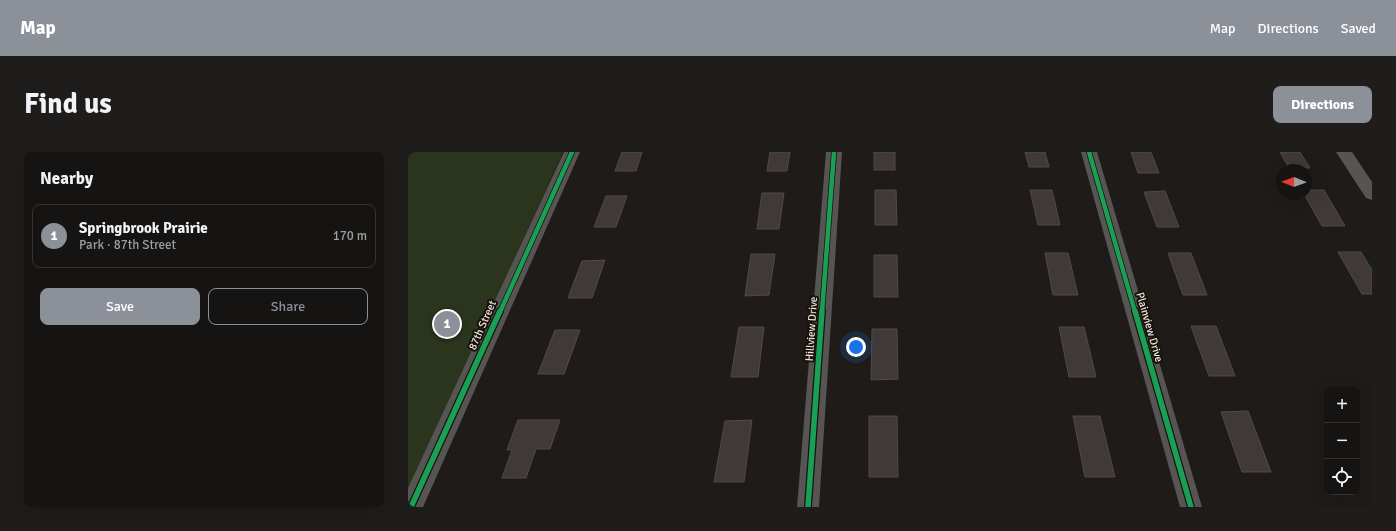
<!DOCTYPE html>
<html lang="en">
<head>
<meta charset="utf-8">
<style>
	body { margin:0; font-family:Signika,sans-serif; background:#1f1d1b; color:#f1f3f6 }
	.controls { position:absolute; right:12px; bottom:12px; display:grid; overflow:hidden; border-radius:8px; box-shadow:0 4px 16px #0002 }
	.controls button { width:36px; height:36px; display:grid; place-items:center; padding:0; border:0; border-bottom:1px solid #353332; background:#161412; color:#f1f3f6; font:20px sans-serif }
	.compass { position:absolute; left:868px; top:12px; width:36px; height:36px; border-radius:50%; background:#161412; box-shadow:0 4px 16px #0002; rotate:271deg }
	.you { position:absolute; left:448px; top:195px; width:14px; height:14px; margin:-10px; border:3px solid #fff; border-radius:50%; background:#1a73e8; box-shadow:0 0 0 6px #1a73e833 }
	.badge { display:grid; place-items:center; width:26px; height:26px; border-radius:50%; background:#8c9099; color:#fff; font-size:13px; font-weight:700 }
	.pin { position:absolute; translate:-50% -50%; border:2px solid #fff; box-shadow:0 1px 4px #0006 }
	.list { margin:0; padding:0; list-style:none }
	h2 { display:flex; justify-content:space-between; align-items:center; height:52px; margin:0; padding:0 16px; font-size:17px }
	h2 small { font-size:13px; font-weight:400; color:#9e9e9f }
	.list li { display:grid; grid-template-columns:26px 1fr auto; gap:12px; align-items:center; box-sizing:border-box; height:64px; margin:0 8px 8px; padding:0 8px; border:1px solid #353332; border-radius:8px }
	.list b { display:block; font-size:15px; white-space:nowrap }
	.list p { margin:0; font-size:13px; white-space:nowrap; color:#9e9e9f }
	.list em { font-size:13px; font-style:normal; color:#9e9e9f }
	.actions { display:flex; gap:8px; padding:12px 16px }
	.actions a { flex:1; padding:9px 0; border:1px solid #8c9099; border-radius:8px; text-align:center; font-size:14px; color:#8c9099 }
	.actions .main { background:#8c9099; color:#fff }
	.icon { flex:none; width:22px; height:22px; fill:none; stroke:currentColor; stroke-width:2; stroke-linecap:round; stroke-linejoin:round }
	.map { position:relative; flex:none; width:964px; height:355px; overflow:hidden; border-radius:8px }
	header { display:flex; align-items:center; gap:24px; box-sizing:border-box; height:56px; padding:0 20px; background:#8c9099; color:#fff }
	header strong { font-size:19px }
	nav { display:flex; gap:22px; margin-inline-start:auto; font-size:14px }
	.intro { display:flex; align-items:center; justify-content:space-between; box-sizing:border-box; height:96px; padding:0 24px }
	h1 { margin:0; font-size:28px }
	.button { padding:10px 18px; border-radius:8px; background:#8c9099; color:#fff; font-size:14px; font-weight:700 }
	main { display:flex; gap:24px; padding:0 24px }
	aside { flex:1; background:#161412; border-radius:8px; box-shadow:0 4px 16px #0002 }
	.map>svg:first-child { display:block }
</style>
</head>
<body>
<header>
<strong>Map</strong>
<nav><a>Map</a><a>Directions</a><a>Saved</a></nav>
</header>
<div class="intro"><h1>Find us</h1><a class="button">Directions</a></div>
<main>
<aside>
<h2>Nearby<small></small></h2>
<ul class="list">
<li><span class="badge">1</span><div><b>Springbrook Prairie</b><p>Park · 87th Street</p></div><em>170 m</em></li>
</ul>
<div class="actions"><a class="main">Save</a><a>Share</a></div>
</aside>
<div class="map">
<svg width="964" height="355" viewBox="0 0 964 355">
	<rect width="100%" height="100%" fill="#1e1b18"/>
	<path fill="#2b341d" d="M0,0H155L0,344Z"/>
	<g fill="#413839" stroke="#4f4b4b">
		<path d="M214,0H234L228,19H207Z"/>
		<path d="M362,0H382L379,19H359Z"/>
		<rect x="466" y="0" width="21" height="18"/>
		<path d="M617,0H637L641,15H621Z"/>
		<path d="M723,0H743L751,21H730Z"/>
		<path d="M872,0H892L902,16H881Z"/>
		<path d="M467,38H488L489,73H467Z"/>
		<path d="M622,38H644L652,73H630Z"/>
		<path d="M898,38H916L937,74H914L896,42H898Z"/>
		<path d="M757,39L771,75H749L736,40Z"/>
		<path d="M354,41H376L371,77H349Z"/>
		<path d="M198,44H219L208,75H186Z"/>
		<path d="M930,100H953L964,118V142H954Z"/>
		<path d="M637,101H660L670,143H645Z"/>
		<path d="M760,101H783L799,143H775Z"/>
		<path d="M343,102H367L361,143L337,144Z"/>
		<path d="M466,103H489L490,145H466Z"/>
		<path d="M197,108L184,146H160L174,109Z"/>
		<path d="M783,174H808L827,224H801Z"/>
		<path d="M331,175H356L350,225H323Z"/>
		<path d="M651,175H676L688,225H661Z"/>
		<path d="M464,177H489L490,227L463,228Z"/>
		<path d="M147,178H172L156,222H130Z"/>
		<path d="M840,259L863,320H834L813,260Z"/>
		<path d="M461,264H489L490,325H461Z"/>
		<path d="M665,264H692L707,325H677Z"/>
		<path d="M110,268H152L142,297H128L118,326H94L104,298H99Z"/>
		<path d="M344,268L336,330H306L317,269Z"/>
	</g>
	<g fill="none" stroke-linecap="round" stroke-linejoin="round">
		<g fill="#575554" fill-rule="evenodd">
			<path d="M156,0H172L15,355H0V336Z"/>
			<path d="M418,0H434L411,355H389Z"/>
			<path d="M673,0H689L794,355H772Z"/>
			<path d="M928,0H944L964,30V48L958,46Z"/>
		</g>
		<g stroke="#19120b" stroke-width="6">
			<g id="cycleway-far1">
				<path d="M681,0L727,160"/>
				<path d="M92,160L164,0"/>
				<path d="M414,160L426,0"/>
			</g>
		</g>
		<g stroke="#19120b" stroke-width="8">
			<g id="cycleway">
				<path d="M727,159L783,355"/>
				<path d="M3,355L92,159"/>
				<path d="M400,355L414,159"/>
			</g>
		</g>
		<use href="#cycleway-far1" stroke="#1a9f57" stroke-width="4.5"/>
		<use href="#cycleway" stroke="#1a9f57" stroke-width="5.5"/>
	</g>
	<g text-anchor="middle" stroke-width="4" stroke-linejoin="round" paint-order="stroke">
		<g font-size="11" fill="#ece7e2" stroke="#19120b">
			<text transform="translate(74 173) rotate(-66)" y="4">87th Street</text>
			<text transform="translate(742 175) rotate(74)" y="4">Plainview Drive</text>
			<text transform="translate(403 177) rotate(-86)" y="4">Hillview Drive</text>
		</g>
	</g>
</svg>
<div class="controls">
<button>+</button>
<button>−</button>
<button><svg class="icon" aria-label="locate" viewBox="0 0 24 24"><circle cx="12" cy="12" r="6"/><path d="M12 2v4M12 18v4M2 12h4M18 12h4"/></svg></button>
</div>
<svg class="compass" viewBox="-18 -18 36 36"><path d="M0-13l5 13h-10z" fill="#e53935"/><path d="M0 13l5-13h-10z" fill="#9e9e9f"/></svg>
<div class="you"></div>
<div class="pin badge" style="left:39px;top:172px">1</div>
</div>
</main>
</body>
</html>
